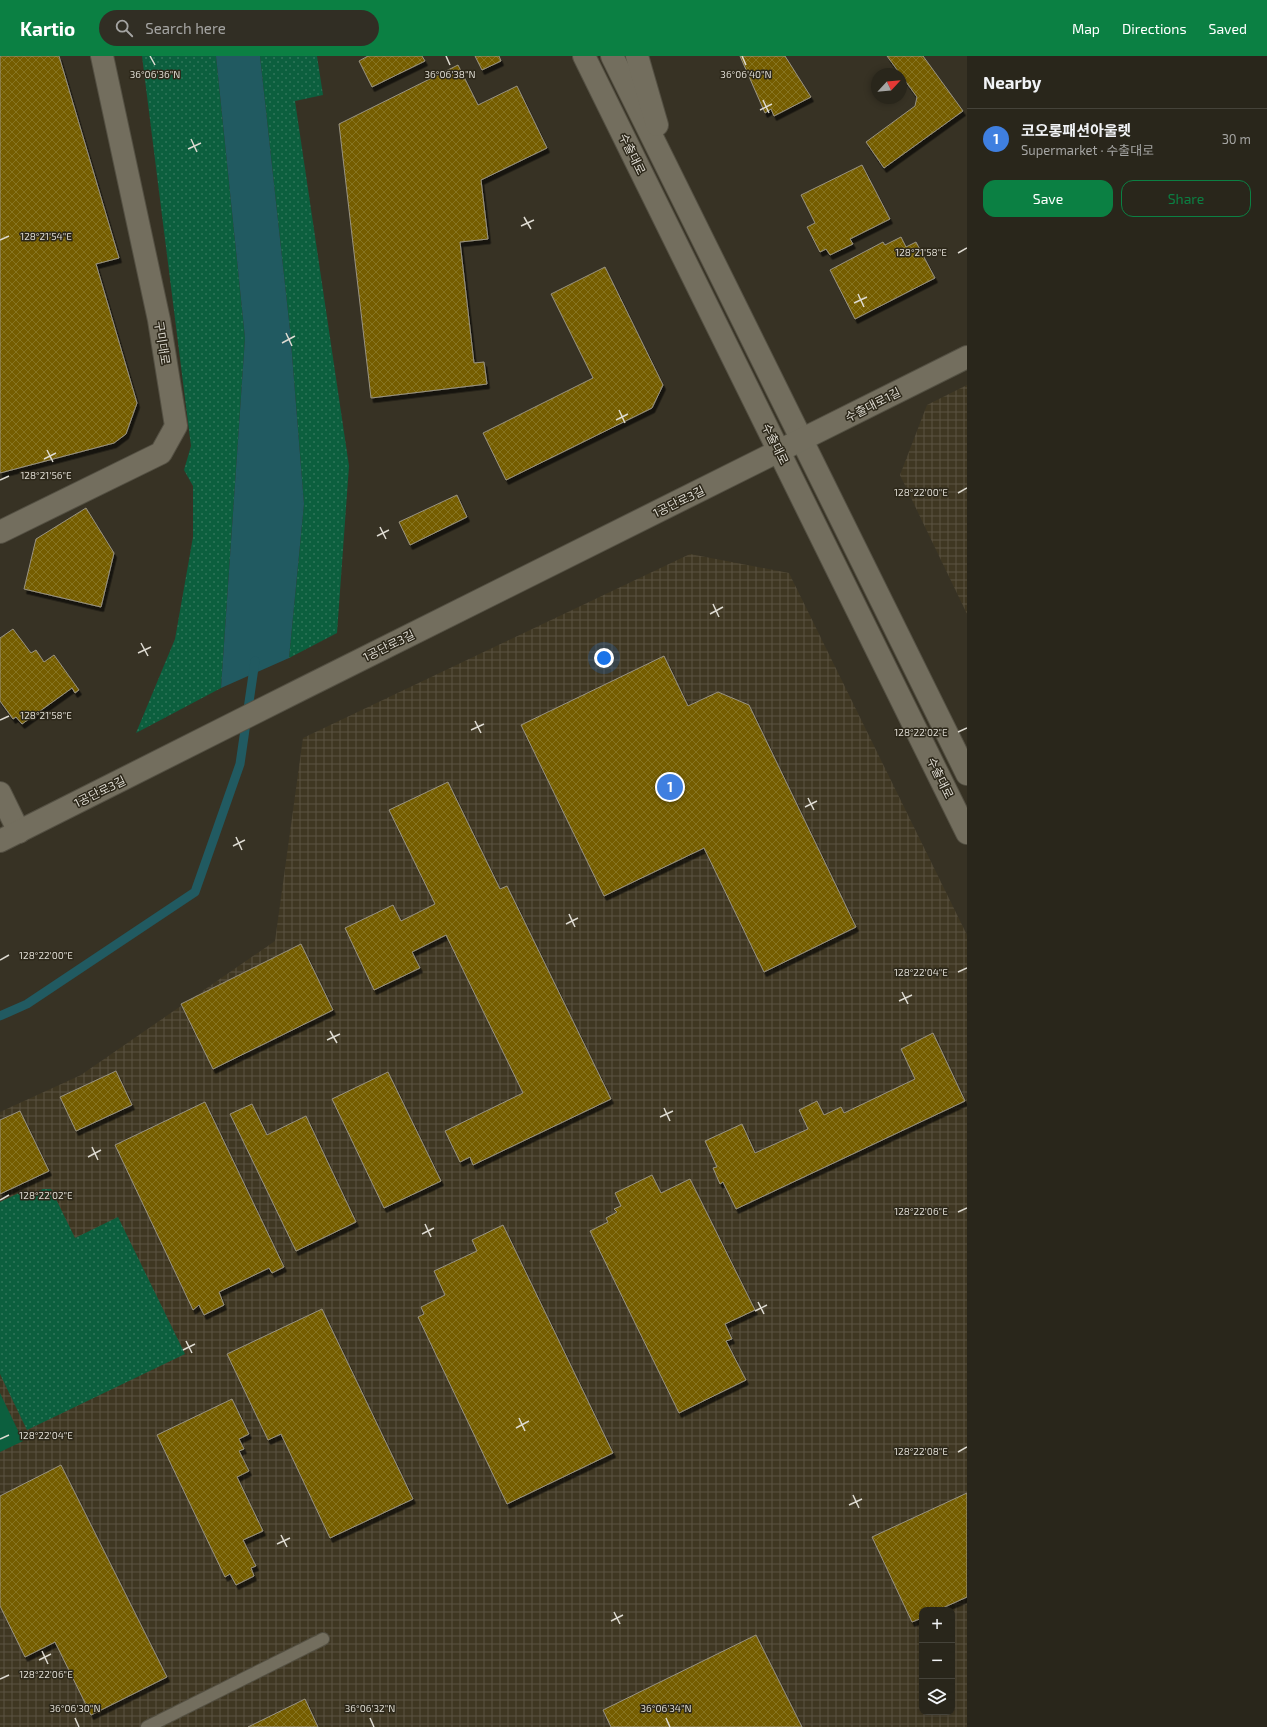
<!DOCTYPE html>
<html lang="en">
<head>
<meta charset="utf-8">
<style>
	body { margin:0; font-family:"Exo 2","Noto Sans KR",sans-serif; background:#312e24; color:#f1f3f6 }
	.controls { position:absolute; right:12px; bottom:12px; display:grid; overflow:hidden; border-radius:8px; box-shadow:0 2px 6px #0003 }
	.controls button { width:36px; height:36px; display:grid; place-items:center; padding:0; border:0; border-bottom:1px solid #45433a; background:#29261b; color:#f1f3f6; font:20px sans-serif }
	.compass { position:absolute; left:871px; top:12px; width:36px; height:36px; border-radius:50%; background:#29261b; box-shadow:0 2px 6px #0003; rotate:64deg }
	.you { position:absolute; left:604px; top:602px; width:14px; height:14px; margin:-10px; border:3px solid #fff; border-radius:50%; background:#1a73e8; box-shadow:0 0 0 6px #1a73e833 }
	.badge { display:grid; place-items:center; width:26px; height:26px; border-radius:50%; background:#0b8043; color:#fff; font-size:13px; font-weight:700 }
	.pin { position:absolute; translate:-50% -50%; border:2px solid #fff; box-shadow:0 1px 4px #0006 }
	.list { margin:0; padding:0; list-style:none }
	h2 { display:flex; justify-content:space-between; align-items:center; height:52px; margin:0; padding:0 16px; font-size:17px }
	h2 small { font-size:13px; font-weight:400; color:#a5a5a3 }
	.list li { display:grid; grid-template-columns:26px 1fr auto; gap:12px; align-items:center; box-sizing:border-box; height:60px; padding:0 16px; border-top:1px solid #45433a }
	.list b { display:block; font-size:15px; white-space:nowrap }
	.list p { margin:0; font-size:13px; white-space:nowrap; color:#a5a5a3 }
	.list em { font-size:13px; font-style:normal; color:#a5a5a3 }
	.actions { display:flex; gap:8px; padding:12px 16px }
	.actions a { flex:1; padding:9px 0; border:1px solid #0b8043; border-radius:12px; text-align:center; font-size:14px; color:#0b8043 }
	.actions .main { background:#0b8043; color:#fff }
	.icon { flex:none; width:22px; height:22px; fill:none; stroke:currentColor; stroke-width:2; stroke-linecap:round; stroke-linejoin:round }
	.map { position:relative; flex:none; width:967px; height:1671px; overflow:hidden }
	header { display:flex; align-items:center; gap:24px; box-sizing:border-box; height:56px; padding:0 20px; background:#0b8043; color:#fff }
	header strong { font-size:19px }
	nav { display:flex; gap:22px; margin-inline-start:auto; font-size:14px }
	.search { width:280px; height:36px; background:#312e24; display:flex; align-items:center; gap:10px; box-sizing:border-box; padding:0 14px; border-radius:22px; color:#a5a5a3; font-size:15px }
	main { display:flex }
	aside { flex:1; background:#29261b }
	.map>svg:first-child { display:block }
</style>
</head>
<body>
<header>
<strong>Kartio</strong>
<div class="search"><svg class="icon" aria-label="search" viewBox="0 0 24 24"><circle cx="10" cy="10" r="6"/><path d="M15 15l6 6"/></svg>Search here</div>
<nav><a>Map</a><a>Directions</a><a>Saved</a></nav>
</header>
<main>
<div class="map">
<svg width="967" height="1671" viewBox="0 0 967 1671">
	<defs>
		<pattern id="industrial-grid" width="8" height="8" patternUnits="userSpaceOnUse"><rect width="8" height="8" fill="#3f3722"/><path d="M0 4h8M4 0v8" fill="none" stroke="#5a5341"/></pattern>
		<pattern id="grass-dots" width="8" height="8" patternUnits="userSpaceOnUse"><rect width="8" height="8" fill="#0c5f3e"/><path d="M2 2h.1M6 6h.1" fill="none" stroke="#2f7559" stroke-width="1.8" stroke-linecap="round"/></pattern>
		<pattern id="building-cross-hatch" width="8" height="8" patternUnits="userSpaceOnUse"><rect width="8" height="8" fill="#745d00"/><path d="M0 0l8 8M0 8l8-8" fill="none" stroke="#877424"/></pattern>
		<filter id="shadow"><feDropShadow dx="2.5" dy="4.5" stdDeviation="0" flood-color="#0009"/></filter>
	</defs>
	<rect width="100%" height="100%" fill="#373224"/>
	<g fill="url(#industrial-grid)" fill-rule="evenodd">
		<path d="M967,329V558L900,419L927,349Z"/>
		<path d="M690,498L789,517L967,879V1671H0V1056L81,1019L275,885L303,682ZM922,1554H952V1656H922Z"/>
	</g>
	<g fill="url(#grass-dots)">
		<path d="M142,0H216L245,282L221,632L136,677L175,583L193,481V430L184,414L191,390Z"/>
		<path d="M260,0H317L323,39L295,45L349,410L337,577L289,602L304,448L290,274Z"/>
		<path d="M43,1133H51L75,1182L118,1161L185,1298L27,1374L0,1318V1146L21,1136L25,1141Z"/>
	</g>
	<path fill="#0c5f3e" d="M0,1337L23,1385L0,1396Z"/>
	<path fill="#215a61" d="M216,0H260L290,274L304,448L289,602L221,632L245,282Z"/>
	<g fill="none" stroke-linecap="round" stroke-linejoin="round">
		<path stroke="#215a61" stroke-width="9" d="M0,960L27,948L195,836L240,708L255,605"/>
	</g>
	<g fill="url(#building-cross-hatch)" stroke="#999382" filter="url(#shadow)">
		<path d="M0,0H59L119,202L96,208L137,347L126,378L114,387L0,417Z"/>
		<path d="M368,0H422L425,5L372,31L359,5Z"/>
		<path d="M475,0H499L501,5L482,14Z"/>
		<path d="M740,0H785L811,41L774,60L771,53L765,57Z"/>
		<path d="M887,0H923L963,55L884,112L866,86L915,50L917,41Z"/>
		<path d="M458,9L478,49L517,30L547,92L481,124L488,183L460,186L474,307L484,306L487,328L371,342L339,68Z"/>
		<path d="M862,109L890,163L850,183L853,188L830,199L826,193L820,196L807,171L815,167L801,139Z"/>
		<path d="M901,181L906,191L916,186L935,222L855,263L830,214L883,186L885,189Z"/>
		<path d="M605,211L663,329L652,352L506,424L483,377L593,322L551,238Z"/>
		<path d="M457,439L467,461L410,489L399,466Z"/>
		<path d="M86,452L114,497L101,551L24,533L36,483Z"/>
		<path d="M13,573L31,597L36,594L44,606L54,599L79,634L75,637L72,632L22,668L16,661L13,663L0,645V582Z"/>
		<path d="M664,600L688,650L718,636L749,649L856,871L764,916L704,792L604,840L521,669Z"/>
		<path d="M448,726L500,833L507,830L611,1043L473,1109L470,1101L460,1106L445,1075L523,1037L446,879L412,896L420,912L374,934L345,872L393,849L401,865L435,848L389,754Z"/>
		<path d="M301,888L333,954L213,1013L181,948Z"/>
		<path d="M933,977L965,1045L736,1153L723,1126L720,1128L713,1112L717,1111L705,1085L742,1068L755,1097L808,1073L799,1054L817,1045L824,1059L841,1051L844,1057L915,1023L901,993Z"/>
		<path d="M116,1015L132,1049L76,1075L60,1041Z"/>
		<path d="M388,1016L441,1125L384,1152L332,1043Z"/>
		<path d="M205,1046L284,1211L272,1217L269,1212L219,1236L224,1249L204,1259L199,1249L193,1254L115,1089Z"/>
		<path d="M252,1048L267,1079L306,1060L356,1166L296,1195L230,1058Z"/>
		<path d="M20,1055L49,1115L0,1138V1064Z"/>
		<path d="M652,1119L661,1137L690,1123L755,1254L725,1268L732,1283L726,1285L746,1324L679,1357L590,1175L608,1166L606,1162L617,1156L614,1153L621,1150L615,1137Z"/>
		<path d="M503,1169L613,1397L507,1448L418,1261L424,1258L421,1251L445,1239L434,1215L477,1195L472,1184Z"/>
		<path d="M322,1253L413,1443L330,1482L281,1378L268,1384L227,1298Z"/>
		<path d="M232,1343L249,1378L239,1383L244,1393L239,1395L249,1415L237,1421L263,1475L243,1484L256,1510L251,1512L254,1520L236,1529L230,1518L225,1521L157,1379Z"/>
		<path d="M61,1409L167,1621L91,1659L55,1586L25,1601L0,1550V1440Z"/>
		<path d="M967,1437V1541L938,1554H922V1562L912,1566L872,1481Z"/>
		<path d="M756,1579L802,1671H611L603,1654Z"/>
		<path d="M305,1643L318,1671H248Z"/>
	</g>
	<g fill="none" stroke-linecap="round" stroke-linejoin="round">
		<g stroke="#545043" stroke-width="14">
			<path id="lane" d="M147,1671L323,1583"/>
		</g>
		<g stroke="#545043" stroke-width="24">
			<g id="street">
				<path d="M0,476L161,397L176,370L159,264L102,0"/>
				<path d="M0,737L19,776"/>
			</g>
		</g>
		<g stroke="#545043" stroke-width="24">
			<g id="secondary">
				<path d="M584,0L967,777"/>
				<path d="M612,0L967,718"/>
				<path d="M637,0L657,69"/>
				<path d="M0,785L302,633L967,301"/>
			</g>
		</g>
		<use href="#lane" stroke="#736e5e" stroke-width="12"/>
		<use href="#street" stroke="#736e5e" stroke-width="22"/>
		<use href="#secondary" stroke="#736e5e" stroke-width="22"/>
	</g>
	<path fill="none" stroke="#dedbd2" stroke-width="1.5" d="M150,0L155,9M446,0L450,9M742,0L746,9M763,44L769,57M760,54L772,48M191,83L197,96M188,93L201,87M524,161L531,173M521,170L534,164M0,184L9,180M958,197L967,192M858,238L864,251M854,247L867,241M286,277L292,290M282,287L295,280M619,354L625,367M616,364L628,358M47,394L53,406M44,403L56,397M0,424L9,420M958,437L967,432M380,471L386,483M377,480L389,474M713,548L719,561M710,558L723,551M141,587L148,600M138,597L151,591M0,664L9,660M475,665L481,677M471,674L484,668M958,676L967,672M808,742L814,754M805,751L817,745M236,781L242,794M233,790L245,784M569,858L575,871M566,868L578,862M0,904L9,899M958,916L967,912M902,936L908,948M899,945L912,939M330,975L337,987M327,984L340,978M664,1052L670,1065M660,1061L673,1055M92,1091L98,1104M88,1101L101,1094M0,1144L9,1139M958,1156L967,1152M425,1168L431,1181M422,1178L434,1172M758,1246L764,1258M755,1255L767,1249M186,1285L192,1297M183,1294L195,1288M519,1362L525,1375M516,1372L529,1365M0,1383L9,1379M958,1396L967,1391M853,1439L859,1452M849,1449L862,1443M281,1479L287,1491M277,1488L290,1482M614,1556L620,1568M611,1565L623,1559M42,1595L48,1608M39,1604L51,1598M0,1623L9,1619M75,1662L79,1671M370,1662L374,1671M666,1662L670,1671"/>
	<g text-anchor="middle" stroke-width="3" stroke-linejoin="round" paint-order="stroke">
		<g font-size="12" fill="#dedbd2" stroke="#2d281a">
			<text transform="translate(632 98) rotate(64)" y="4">수출대로</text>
			<text transform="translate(162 287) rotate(81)" y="4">구미대로</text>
			<text transform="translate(873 349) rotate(-27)" y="4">수출대로1길</text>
			<text transform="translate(775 388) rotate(64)" y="4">수출대로</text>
			<text transform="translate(679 446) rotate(-26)" y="4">1공단로3길</text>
			<text transform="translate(389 590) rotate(-26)" y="4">1공단로3길</text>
			<text transform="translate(940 722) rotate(64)" y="4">수출대로</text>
			<text transform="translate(100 736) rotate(-26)" y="4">1공단로3길</text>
		</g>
	</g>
	<g font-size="10" text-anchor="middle" fill="#dedbd2" stroke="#2d281a" stroke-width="3" stroke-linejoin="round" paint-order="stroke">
		<text x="155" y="22">36°06'36"N</text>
		<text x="450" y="22">36°06'38"N</text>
		<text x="746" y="22">36°06'40"N</text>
		<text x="46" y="184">128°21'54"E</text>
		<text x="921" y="200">128°21'58"E</text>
		<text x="46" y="423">128°21'56"E</text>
		<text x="921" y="440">128°22'00"E</text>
		<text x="46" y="663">128°21'58"E</text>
		<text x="921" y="680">128°22'02"E</text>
		<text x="46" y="903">128°22'00"E</text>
		<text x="921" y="920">128°22'04"E</text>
		<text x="46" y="1143">128°22'02"E</text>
		<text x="921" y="1159">128°22'06"E</text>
		<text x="46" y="1383">128°22'04"E</text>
		<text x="921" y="1399">128°22'08"E</text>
		<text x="46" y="1622">128°22'06"E</text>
		<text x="75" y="1656">36°06'30"N</text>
		<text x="370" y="1656">36°06'32"N</text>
		<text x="666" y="1656">36°06'34"N</text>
	</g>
</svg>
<div class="controls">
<button>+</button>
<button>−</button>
<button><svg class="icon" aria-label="layers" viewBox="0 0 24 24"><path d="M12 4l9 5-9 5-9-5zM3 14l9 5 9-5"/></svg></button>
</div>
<svg class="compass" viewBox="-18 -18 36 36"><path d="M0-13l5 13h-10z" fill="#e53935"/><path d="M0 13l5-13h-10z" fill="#a5a5a3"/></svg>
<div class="you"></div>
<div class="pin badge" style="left:670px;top:731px;background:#3f7fe0">1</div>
</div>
<aside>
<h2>Nearby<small></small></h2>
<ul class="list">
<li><span class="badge" style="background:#3f7fe0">1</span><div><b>코오롱패션아울렛</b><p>Supermarket · 수출대로</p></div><em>30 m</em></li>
</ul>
<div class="actions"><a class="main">Save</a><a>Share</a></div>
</aside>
</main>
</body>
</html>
